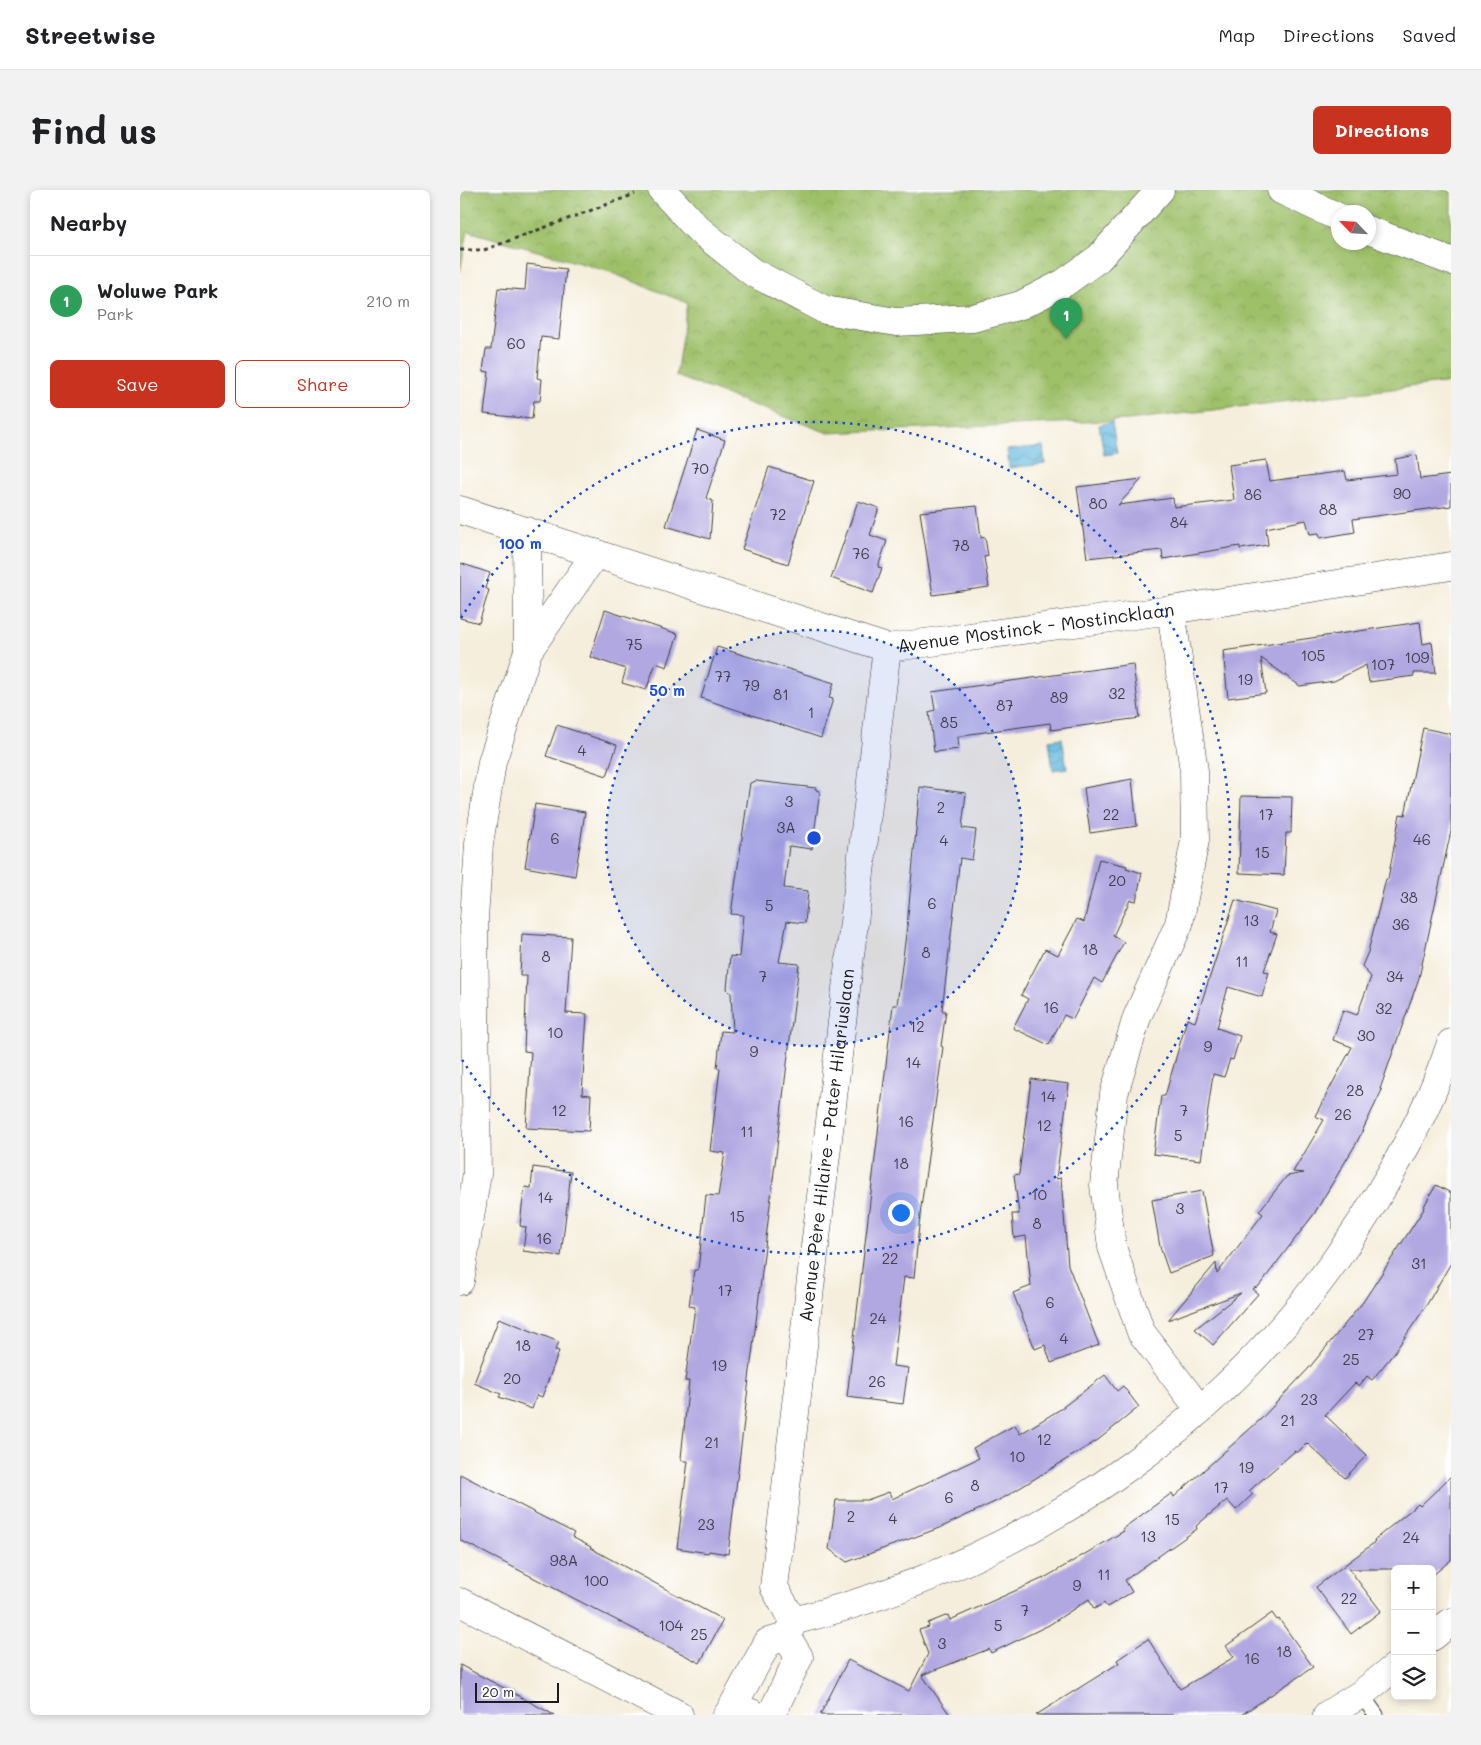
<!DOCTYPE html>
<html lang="en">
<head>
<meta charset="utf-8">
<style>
	body { margin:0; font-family:Mali,sans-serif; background:#f2f2f2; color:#202124 }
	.controls { position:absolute; right:15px; bottom:15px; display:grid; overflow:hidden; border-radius:8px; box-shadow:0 2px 8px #0003 }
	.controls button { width:45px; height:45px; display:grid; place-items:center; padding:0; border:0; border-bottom:1px solid #e0e0e0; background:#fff; color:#202124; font:25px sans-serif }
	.compass { position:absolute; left:871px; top:15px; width:45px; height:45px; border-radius:50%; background:#fff; box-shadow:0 2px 8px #0003; rotate:295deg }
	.scale { position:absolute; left:15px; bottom:12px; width:84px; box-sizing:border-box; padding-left:5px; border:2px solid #1c1c1c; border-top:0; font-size:14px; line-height:18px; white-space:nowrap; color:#1c1c1c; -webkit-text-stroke:4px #fff; paint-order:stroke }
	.you { position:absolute; left:440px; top:1022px; width:18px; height:18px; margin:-12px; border:4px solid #fff; border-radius:50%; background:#1a73e8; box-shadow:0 0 0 8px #1a73e833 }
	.badge { display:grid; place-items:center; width:32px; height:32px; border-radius:50%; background:#c8321e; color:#fff; font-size:16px; font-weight:700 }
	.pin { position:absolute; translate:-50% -41px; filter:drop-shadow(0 1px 2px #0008) }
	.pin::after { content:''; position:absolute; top:26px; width:18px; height:15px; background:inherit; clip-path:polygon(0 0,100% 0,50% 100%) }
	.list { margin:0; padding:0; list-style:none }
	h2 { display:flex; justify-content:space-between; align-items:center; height:65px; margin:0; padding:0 20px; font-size:21px }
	h2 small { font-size:16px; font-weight:400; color:#757577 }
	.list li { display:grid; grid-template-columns:32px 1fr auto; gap:15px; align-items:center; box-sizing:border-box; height:90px; padding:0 20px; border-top:1px solid #e0e0e0 }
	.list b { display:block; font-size:19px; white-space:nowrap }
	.list p { margin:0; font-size:16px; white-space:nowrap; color:#757577 }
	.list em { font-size:16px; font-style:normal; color:#757577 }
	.actions { display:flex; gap:10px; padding:15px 20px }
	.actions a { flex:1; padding:11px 0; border:1px solid #c8321e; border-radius:8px; text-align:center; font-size:18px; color:#c8321e }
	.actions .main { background:#c8321e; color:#fff }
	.icon { flex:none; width:28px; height:28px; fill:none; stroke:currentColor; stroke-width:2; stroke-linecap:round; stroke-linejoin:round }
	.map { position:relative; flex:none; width:991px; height:1525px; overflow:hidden; border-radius:8px }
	header { display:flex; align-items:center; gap:30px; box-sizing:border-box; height:70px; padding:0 25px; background:#fff; border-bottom:1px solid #e0e0e0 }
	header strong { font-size:24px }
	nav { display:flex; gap:28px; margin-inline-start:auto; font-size:18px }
	.intro { display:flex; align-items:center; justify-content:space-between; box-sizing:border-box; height:120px; padding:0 30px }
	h1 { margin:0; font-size:35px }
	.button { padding:12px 22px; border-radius:8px; background:#c8321e; color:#fff; font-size:18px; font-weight:700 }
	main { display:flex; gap:30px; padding:0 30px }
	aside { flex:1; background:#fff; border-radius:8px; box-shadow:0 2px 8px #0003 }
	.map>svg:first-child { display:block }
</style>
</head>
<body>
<header>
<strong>Streetwise</strong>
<nav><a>Map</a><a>Directions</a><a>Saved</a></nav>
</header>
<div class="intro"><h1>Find us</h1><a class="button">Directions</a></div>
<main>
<aside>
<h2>Nearby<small></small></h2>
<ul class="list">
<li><span class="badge" style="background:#2e9e5b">1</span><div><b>Woluwe Park</b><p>Park</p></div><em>210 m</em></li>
</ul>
<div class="actions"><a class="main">Save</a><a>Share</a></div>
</aside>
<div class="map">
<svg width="991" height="1525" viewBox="0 0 991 1525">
	<defs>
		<pattern id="park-crowns" width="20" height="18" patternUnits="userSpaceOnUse" patternTransform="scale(1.25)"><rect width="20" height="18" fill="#9ec069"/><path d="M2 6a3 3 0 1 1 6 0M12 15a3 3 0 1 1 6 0" fill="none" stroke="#88a45a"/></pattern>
		<pattern id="water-waves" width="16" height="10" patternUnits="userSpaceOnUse" patternTransform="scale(1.25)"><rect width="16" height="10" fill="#61b7de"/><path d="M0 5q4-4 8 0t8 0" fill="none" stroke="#4f94b3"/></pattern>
	</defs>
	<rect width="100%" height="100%" fill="#fff"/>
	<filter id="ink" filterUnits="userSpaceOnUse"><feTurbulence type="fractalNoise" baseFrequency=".02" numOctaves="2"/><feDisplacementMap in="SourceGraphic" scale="10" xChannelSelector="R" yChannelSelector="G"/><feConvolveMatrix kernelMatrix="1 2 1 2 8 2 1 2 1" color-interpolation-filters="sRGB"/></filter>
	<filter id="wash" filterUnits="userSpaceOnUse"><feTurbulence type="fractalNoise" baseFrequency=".0096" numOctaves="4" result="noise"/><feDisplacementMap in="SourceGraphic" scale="20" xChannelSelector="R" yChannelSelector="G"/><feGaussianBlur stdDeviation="1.12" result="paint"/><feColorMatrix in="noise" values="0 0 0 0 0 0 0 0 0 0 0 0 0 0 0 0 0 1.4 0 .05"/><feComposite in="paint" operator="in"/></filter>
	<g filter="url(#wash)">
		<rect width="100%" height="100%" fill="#f5eedc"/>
		<path fill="url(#park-crowns)" stroke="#5d6e42" fill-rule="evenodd" d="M0,0H991V192L668,230L368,243L216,186L227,113L147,81L8,41L0,82ZM878,22H908V52H878Z"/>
		<g fill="url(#water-waves)" stroke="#3e6a7d">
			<path d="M652,232L657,263L644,265L639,235Z"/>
			<path d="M583,256L585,274L549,278L547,260Z"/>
			<path d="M602,548L607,578L593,580L589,550Z"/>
		</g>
		<g id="blocks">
			<g fill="#b1a7e1">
				<path d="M67,74L106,79L99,149L81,147L77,188L82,189L80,211H74L72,229L24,224L29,182L23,181L26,159H31L38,98L65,100Z"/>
				<path d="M237,240L265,250L246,308L253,311L250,349L206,336Z"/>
				<path d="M957,265L960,289L991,285V316L893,329L895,342L860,348L859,343L850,344L846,330L806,338L808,355L780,359V356L703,369L702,360L627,368L617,297L682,289L658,315L713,308L714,317L774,310L769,275L806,270L810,291L885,281L887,290L937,284L935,269Z"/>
				<path d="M309,277L354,291L328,374L282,359Z"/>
				<path d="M398,311L419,318L410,345L427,351L418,377L422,378L413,403L371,388Z"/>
				<path d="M517,316L521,348L525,347L528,366L524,367L529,397L473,405L460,322Z"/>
				<path d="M0,373L30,383L25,398L29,400L19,433L0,428Z"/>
				<path d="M145,420L218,444L207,477L196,473L186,500L162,493L166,479L130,467Z"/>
				<path d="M960,432L963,454L972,452L976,483H954V486L909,492L906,475L874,491L840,496L801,468L806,503L768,508L763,461Z"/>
				<path d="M257,457L374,493L369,508L373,509L361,548L241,508Z"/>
				<path d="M673,474L680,528L591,540L590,533L510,544L498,547L499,559L474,562L469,522L475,520L472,502Z"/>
				<path d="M97,535L157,555L147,586L86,566Z"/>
				<path d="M963,538L991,544V641L959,788L920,899L922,900L897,952L854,1024L799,1096L792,1099L798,1104L753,1155L735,1139L781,1103L708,1130L756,1073L757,1084L803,1024L799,1021L827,986L844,983L833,982L864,930L855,926L892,857L873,850L883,820L897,825L911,787L902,776L908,762L926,689H928L940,624L945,625Z"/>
				<path d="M672,589L677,636L630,643L624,598Z"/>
				<path d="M296,591L356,598V600L360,601L352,659L329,656L324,698L348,701L345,733L327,731L319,772L339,774L268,1364L249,1361L248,1363L217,1358L228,1271H222L221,1268L229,1191H225L235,1117L229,1116L234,1080H238L246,1005L258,1006L265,963L250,961L260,878H257L261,841L273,842L271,803L267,799L270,766L279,767L283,725L271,724L290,593Z"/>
				<path d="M460,597L506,603L502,638L516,640L512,670L500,668L482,821H486L481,856L483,857L460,1025L454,1088L444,1087L433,1176L448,1178L443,1214L387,1207L433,815H437L447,736Z"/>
				<path d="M781,606L832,607L831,643H826L824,685L779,683Z"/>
				<path d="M75,614L125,622L115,686L65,677Z"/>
				<path d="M639,669L667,676L666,678L682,683L676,711L670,710L653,746L664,752L642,793L634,788L613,829L604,825L589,855L553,838L568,809L561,805L585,759L598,765L617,729L624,732Z"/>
				<path d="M775,710L816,721L810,742L817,744L804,781L809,782L802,807L768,797L757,838L780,846L773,870L770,869L764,887L753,884L741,970L693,964L701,906H705L727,829L735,832Z"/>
				<path d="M62,744L111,747L106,823L127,824L122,904L131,905L129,941L66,938L71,862L64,861L67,786H60Z"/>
				<path d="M571,889L609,894L596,989L601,988L608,1075L639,1155L591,1173L585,1155L575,1159L553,1103L571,1096L566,1046L554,1048L552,1024H559L554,985L559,984Z"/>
				<path d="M73,977L111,982L101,1066L63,1061L66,1037L60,1036L62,1016L65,997L71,998Z"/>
				<path d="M976,995L991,1003V1073L966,1116L934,1163L912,1190L907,1186L899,1196L895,1193L865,1225L907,1265L885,1288L847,1253L837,1263L835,1261L789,1301L793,1304L776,1320L767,1310L736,1336L737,1339L665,1390L672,1402L647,1417L644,1413L634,1419L629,1409L589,1435L531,1463L529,1459L462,1485L490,1525H360L388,1470L449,1501L468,1464L459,1440L469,1437L468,1433L488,1425L490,1430L586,1387L664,1341L662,1339L712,1303L714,1307L801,1229L849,1178L903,1112L964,1019L963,1018Z"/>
				<path d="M742,1001L754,1066L709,1083L700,1057L692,1010Z"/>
				<path d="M39,1128L99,1152L95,1160L99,1161L82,1207L77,1205L72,1219L39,1207L41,1204L14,1193Z"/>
				<path d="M645,1185L657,1201L663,1196L679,1217L638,1250L545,1307L482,1337L387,1372L369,1359L376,1310H407L429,1302L432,1309L519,1268L513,1258L555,1235L560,1244L599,1220Z"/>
				<path d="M0,1284L114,1343L112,1347L131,1357L130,1358L263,1430L240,1473L0,1350Z"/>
				<path d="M991,1286V1370L973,1385L972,1379H889L921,1421L891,1444L856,1397L915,1352L914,1350L958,1314L960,1316Z"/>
				<path d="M812,1423L817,1430L819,1429L853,1477L781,1525H576L659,1473L657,1470L688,1449L720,1499L774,1467L766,1456Z"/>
				<path d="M0,1475L44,1498L94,1525H0Z"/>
			</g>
		</g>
	</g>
	<g filter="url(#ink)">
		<use href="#blocks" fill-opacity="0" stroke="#3d3c39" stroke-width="1"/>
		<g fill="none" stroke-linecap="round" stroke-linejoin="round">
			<g stroke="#3d3c39" stroke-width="17">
				<path id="lane" d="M901,1504L916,1525"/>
			</g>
			<g stroke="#3d3c39" stroke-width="29">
				<g id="street">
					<path d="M202,0L238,39L292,82L365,120L436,132L513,128L561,115L604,93L639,68L700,0"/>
					<path d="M821,0L878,27"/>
					<path d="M908,40L991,71"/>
					<path id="s1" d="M0,320L427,458L711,420L991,376"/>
					<path d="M67,341L68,461"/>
					<path d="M711,420L734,581L735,650L719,734L677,827L654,904L644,995L652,1057L681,1142L740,1220"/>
					<path d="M0,1091L17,983L14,729L19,654L32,572L68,461L136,363"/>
					<path d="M333,1431C579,1370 790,1221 920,1002C948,955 974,905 991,853"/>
					<path id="s2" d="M327,1447L333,1431L314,1397L427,458"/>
					<path d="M972,1447L991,1432"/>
					<path d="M269,1523L308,1452L327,1447"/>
					<path d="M311,1525L339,1467L327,1447"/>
					<path d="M867,1525L901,1504L935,1477"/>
				</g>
			</g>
			<g stroke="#3d3c39" stroke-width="29">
				<g id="secondary">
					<path d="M0,1412L219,1525"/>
					<path d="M267,1525L269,1523L289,1522L296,1525"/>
				</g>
			</g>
			<path stroke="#3d3c39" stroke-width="3" stroke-dasharray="4 4" stroke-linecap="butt" d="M0,60H24L175,4"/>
			<use href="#lane" stroke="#fff" stroke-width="15"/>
			<use href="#street" stroke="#fff" stroke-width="28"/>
			<use href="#secondary" stroke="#fff" stroke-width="28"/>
		</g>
	</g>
	<circle cx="354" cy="648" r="208" fill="#1d4ed8" fill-opacity=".12"/>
	<g fill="none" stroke="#1d4ed8" stroke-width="2.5" stroke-dasharray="2.5 5">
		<circle cx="354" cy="648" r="208"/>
		<path d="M1 428A416 416 0 1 1 1 868"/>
	</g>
	<g text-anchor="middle" stroke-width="4" stroke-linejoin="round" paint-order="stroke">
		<g font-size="15" fill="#413f4d">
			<text x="56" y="159">60</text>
			<text x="240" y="284">70</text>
			<text x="942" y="309">90</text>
			<text x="793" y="310">86</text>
			<text x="638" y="319">80</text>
			<text x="868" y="325">88</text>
			<text x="318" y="330">72</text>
			<text x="719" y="338">84</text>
			<text x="501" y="361">78</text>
			<text x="401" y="369">76</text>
			<text x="174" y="460">75</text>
			<text x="853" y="471">105</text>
			<text x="957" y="473">109</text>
			<text x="923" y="480">107</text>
			<text x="263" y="492">77</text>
			<text x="785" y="495">19</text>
			<text x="291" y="501">79</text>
			<text x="657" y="509">32</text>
			<text x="321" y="510">81</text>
			<text x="599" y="513">89</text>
			<text x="545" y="521">87</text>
			<text x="351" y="528">1</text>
			<text x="489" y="538">85</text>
			<text x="122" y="566">4</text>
			<text x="329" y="617">3</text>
			<text x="481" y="623">2</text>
			<text x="651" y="630">22</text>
			<text x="806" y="630">17</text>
			<text x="326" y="643">3A</text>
			<text x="95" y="654">6</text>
			<text x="962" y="655">46</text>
			<text x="484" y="656">4</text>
			<text x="802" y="668">15</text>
			<text x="657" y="696">20</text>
			<text x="949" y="713">38</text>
			<text x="472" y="719">6</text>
			<text x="309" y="721">5</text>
			<text x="791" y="736">13</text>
			<text x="941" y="740">36</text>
			<text x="630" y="765">18</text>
			<text x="466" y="768">8</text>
			<text x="86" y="772">8</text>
			<text x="782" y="777">11</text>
			<text x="303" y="792">7</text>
			<text x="935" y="792">34</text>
			<text x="591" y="823">16</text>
			<text x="924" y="824">32</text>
			<text x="457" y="842">12</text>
			<text x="95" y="848">10</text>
			<text x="906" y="851">30</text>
			<text x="748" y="862">9</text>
			<text x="294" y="867">9</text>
			<text x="453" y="878">14</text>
			<text x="895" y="906">28</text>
			<text x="588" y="912">14</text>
			<text x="99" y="926">12</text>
			<text x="724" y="926">7</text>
			<text x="883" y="930">26</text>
			<text x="446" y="937">16</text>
			<text x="584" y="941">12</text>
			<text x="287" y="947">11</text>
			<text x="718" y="951">5</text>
			<text x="441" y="979">18</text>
			<text x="579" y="1010">10</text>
			<text x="85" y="1013">14</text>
			<text x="720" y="1024">3</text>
			<text x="277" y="1032">15</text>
			<text x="577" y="1039">8</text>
			<text x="84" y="1054">16</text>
			<text x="430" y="1074">22</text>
			<text x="959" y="1079">31</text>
			<text x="265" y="1106">17</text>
			<text x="590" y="1118">6</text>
			<text x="418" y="1134">24</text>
			<text x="906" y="1150">27</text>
			<text x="604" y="1154">4</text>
			<text x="63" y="1161">18</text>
			<text x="891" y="1175">25</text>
			<text x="259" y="1181">19</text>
			<text x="52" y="1194">20</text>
			<text x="417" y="1197">26</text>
			<text x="849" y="1215">23</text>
			<text x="828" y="1236">21</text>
			<text x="584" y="1255">12</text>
			<text x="252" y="1258">21</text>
			<text x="557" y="1272">10</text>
			<text x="786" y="1283">19</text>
			<text x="515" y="1301">8</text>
			<text x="761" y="1303">17</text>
			<text x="489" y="1313">6</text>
			<text x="391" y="1332">2</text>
			<text x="433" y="1334">4</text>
			<text x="712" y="1335">15</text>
			<text x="246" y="1340">23</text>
			<text x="688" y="1352">13</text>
			<text x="951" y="1353">24</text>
			<text x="104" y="1376">98A</text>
			<text x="644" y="1390">11</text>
			<text x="136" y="1396">100</text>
			<text x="617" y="1401">9</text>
			<text x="889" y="1414">22</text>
			<text x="565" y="1426">7</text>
			<text x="211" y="1441">104</text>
			<text x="538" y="1441">5</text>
			<text x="239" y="1450">25</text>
			<text x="482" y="1459">3</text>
			<text x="824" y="1467">18</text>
			<text x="792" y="1474">16</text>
		</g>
		<g font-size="18" fill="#1c1c1c" stroke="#fff">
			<text dy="6" stroke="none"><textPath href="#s1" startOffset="599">Avenue Mostinck - Mostincklaan</textPath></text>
			<text dy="6" stroke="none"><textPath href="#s2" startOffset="501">Avenue Père Hilaire - Pater Hilariuslaan</textPath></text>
		</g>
	</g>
	<circle cx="354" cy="648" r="8" fill="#1d4ed8" stroke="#fff" stroke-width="2.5"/>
	<g font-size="15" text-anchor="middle" font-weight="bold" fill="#1d4ed8" stroke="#fff" stroke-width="4" stroke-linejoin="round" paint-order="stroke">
		<text x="60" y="359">100 m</text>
		<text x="207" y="506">50 m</text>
	</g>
</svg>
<div class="controls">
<button>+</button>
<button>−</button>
<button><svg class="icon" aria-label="layers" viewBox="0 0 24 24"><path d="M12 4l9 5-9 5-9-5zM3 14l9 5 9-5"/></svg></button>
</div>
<svg class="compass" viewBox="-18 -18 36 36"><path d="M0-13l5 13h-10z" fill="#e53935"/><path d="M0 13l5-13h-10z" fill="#757577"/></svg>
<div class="scale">20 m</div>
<div class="you"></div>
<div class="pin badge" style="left:606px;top:149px;background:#2e9e5b">1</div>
</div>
</main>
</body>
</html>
